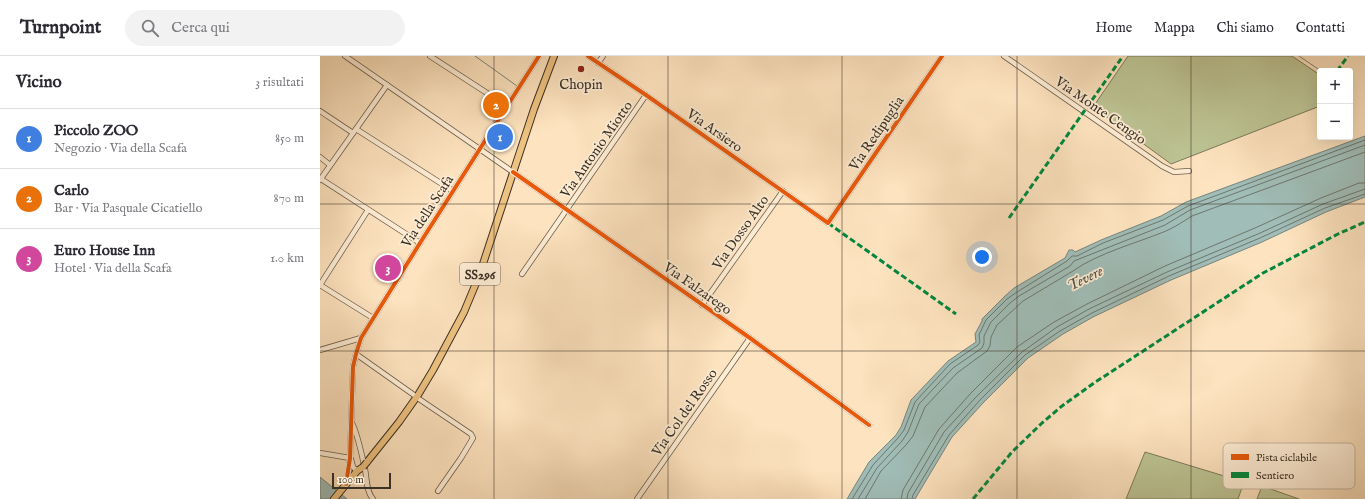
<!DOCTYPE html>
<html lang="it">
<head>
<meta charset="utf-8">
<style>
	body { margin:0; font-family:"IM FELL English",serif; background:#f2f2f3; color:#2b2b33 }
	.controls { position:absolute; right:12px; top:12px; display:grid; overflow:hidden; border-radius:4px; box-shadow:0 4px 16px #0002 }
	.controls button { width:36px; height:36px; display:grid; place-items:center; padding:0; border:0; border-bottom:1px solid #e1e1e2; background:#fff; color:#2b2b33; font:20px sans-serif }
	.scale { position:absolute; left:12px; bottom:10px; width:59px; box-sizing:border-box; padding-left:4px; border:2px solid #3b3125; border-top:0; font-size:11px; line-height:14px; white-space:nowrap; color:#3b3125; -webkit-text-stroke:3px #feedd5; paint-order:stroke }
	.you { position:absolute; left:662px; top:201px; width:14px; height:14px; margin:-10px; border:3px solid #fff; border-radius:50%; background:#1a73e8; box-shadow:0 0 0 6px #1a73e833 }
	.badge { display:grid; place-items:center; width:26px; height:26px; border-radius:50%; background:#111827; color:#fff; font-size:13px; font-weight:700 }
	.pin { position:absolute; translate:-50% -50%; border:2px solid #fff; box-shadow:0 1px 4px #0006 }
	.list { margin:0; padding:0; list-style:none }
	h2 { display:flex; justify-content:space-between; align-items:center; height:52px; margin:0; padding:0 16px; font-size:17px }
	h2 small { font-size:13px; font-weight:400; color:#7c7c81 }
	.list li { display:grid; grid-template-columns:26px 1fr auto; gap:12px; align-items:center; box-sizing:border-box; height:60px; padding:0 16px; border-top:1px solid #e1e1e2 }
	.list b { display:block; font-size:15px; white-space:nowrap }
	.list p { margin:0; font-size:13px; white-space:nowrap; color:#7c7c81 }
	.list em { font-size:13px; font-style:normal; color:#7c7c81 }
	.icon { flex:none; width:22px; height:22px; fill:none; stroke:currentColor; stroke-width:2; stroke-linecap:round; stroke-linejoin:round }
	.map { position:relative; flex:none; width:1045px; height:443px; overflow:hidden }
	header { display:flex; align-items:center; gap:24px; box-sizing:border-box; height:56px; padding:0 20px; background:#fff; border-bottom:1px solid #e1e1e2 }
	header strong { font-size:19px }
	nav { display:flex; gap:22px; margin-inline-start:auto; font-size:14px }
	.search { width:280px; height:36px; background:#f2f2f3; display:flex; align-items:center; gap:10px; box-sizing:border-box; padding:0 14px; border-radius:22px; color:#7c7c81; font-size:15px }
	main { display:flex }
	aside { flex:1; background:#fff }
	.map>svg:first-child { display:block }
</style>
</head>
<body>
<header>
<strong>Turnpoint</strong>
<div class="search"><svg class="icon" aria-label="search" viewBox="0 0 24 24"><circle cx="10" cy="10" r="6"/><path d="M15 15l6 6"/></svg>Cerca qui</div>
<nav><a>Home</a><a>Mappa</a><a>Chi siamo</a><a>Contatti</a></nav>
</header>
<main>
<aside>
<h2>Vicino<small>3 risultati</small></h2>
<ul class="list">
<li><span class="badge" style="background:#3f7fe0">1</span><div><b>Piccolo ZOO</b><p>Negozio · Via della Scafa</p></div><em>850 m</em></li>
<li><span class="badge" style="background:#e8710a">2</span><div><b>Carlo</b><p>Bar · Via Pasquale Cicatiello</p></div><em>870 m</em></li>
<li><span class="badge" style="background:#d1479c">3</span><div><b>Euro House Inn</b><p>Hotel · Via della Scafa</p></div><em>1.0 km</em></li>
</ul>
</aside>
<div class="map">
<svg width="1045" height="443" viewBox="0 0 1045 443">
	<rect width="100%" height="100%" fill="#fde3bf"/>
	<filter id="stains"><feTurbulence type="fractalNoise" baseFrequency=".005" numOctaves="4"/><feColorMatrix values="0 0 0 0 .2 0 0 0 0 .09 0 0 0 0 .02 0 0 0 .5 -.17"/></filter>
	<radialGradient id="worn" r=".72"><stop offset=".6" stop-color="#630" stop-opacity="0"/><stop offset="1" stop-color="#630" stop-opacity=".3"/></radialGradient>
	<g fill="#bdc494" stroke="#7c7a5c">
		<path d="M808,0H972L1000,19V50L851,108L773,51Z"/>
		<path d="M825,396L924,426L918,443H806Z"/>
		<path d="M942,430L979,443H937Z"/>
	</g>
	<g fill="#a0bdb7" stroke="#78857d">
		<path d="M1045,80V141L1006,156L942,186L851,224L773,261L743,278L708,302L663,347L632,381L595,443H527L549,406L576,379L581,371L591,344L628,305L656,286L655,278L662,265V263L685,240L694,232L745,202L749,194H753L755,196L781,184L841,160L866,146Z"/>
		<path d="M0,421L27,443H0Z"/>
	</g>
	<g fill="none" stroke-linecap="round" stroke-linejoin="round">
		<g stroke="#6e776e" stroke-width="1">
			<path d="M532,443L553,409L578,382L584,374L595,346L630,308L658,289L660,286L659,279L666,264L687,243L697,236L747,205L752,200H757L783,187L843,164L868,150L1045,84"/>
			<path d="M538,443L557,412L582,385L588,376L599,348L633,312L662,292L664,287V280L671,266L690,247L699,240L750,210L754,205L845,169L870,154L1045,89"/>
			<path d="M545,443L561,415L586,389L593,380L605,351L637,317L667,295L670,290L671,281L677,269L703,245L753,215C778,197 817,187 846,175C855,171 864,165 872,160L1045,96"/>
			<path d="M581,443L583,434L619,373L651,337L697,291L734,266L767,248L845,210L935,172L1001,142L1039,127H1045"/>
			<path d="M587,443L588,437L624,376L656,341L702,296L737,271L769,253L847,216L938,178L1003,148L1045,133"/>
			<path d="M592,443L593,439L629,379L660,344L705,299L740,275L772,257L849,220L940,182L1005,152L1045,138"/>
		</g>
		<g stroke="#78857d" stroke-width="1">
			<path d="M155,0L197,30"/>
			<path d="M979,0L1001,15"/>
		</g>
		<g stroke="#6c5e4c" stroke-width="6">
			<g id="minor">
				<path d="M25,0L190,114"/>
				<path d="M110,0L187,50"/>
				<path d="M268,0L326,39L508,167L622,0"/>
				<path d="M684,0L842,110L854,116L869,115"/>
				<path d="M278,7L283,0"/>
				<path d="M0,55L33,77"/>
				<path d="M36,73L133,135"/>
				<path d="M0,101L10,109"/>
				<path d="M193,116L430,282L549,369"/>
				<path d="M1,123L100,187"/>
				<path d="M0,124L67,29"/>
				<path d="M202,218L326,39"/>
				<path d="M0,229L48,154"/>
				<path d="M0,229L53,262"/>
				<path d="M382,249L463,135"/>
				<path d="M0,294L41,282"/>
				<path d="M36,298L94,339"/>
				<path d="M99,343L151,378L153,382L141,402L118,435"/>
				<path d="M32,367C38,379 42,400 45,413C47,423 46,435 53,443"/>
				<path d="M0,397L30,402"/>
				<path d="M31,403L33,411L37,415"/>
				<path d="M27,427L30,402L33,311L36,298L41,282L100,187L219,0"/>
				<path d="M317,443L430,282"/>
			</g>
		</g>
		<g stroke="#3b3125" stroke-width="8">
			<g id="major">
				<path d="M47,406L79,366L98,339L113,314L144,256L159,220L214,53L234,0"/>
				<path d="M14,443L37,415L43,411"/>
			</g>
		</g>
		<use href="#minor" stroke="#feedd5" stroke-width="4.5"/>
		<use href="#major" stroke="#eec280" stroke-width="6"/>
		<g stroke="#3b3125" stroke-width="8" stroke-linecap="butt">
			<path id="major-bridge" d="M43,411L47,406"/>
		</g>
		<use href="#major-bridge" stroke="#eec280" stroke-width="6"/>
		<g stroke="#00873e" stroke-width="3" stroke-dasharray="6 3" stroke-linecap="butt">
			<path d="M1017,15L1028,0"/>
			<path d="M689,162L803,0"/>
			<path d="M508,167L636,258"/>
			<path d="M653,443L692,396L722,367L742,350L774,327L943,217L1018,178L1045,166"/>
		</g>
		<g stroke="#feedd5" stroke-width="6">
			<g id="cycleway">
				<path d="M268,0L326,39L508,167L622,0"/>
				<path d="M193,116L430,282L549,369"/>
				<path d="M26,428L30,402L33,311L36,298L41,282L100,187L219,0"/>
			</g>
		</g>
		<use href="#cycleway" stroke="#e8590c" stroke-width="4"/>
	</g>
	<path fill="none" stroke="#3b3125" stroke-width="1" stroke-opacity="0.55" d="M174,0V443M348,0V443M522,0V443M697,0V443M871,0V443M0,148H1045M0,295H1045"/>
	<circle fill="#8f2418" stroke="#feedd5" stroke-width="1.5" cx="261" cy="13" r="4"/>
	<g text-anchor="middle" stroke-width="3.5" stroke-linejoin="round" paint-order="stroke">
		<rect fill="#feedd5" stroke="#76695a" stroke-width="1" x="140" y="207" width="40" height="22" rx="3"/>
		<g font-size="13" font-weight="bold" fill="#3b3125">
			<text x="160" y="223">SS296</text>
		</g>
		<g font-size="14" fill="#3b3125" stroke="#feedd5">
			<text x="261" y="33">Chopin</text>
		</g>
		<g font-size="14" fill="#3b3125" stroke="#feedd5">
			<text transform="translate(781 54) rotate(35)" y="5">Via Monte Cengio</text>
			<text transform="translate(395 74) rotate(35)" y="5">Via Arsiero</text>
			<text transform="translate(556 77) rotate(-56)" y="5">Via Redipuglia</text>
			<text transform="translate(276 93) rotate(-55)" y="5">Via Antonio Miotto</text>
			<text transform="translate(107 155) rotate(-57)" y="5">Via della Scafa</text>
			<text transform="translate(420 176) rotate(-55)" y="5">Via Dosso Alto</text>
			<text transform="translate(378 232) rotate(35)" y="5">Via Falzarego</text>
			<text transform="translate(364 356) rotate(-55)" y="5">Via Col del Rosso</text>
		</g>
		<g font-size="15" font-style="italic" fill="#54544a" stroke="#feedd5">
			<text transform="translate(765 222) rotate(-27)" y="5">Tevere</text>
		</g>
	</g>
	<rect x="903" y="387" width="132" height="46" rx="6" fill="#feedd5" stroke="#c4b5a0" stroke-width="1"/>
	<rect x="911" y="398" width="18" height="6" fill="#e8590c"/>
	<rect x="911" y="416" width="18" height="6" fill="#00873e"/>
	<g font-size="11" fill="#3b3125">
		<text x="936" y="405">Pista ciclabile</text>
		<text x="936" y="423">Sentiero</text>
	</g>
	<rect width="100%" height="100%" filter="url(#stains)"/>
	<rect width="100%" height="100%" fill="url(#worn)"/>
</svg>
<div class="controls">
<button>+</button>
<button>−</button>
</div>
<div class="scale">100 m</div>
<div class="you"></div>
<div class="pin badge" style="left:180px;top:81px;background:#3f7fe0">1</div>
<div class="pin badge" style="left:176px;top:49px;background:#e8710a">2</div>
<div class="pin badge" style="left:68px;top:212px;background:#d1479c">3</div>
</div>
</main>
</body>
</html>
